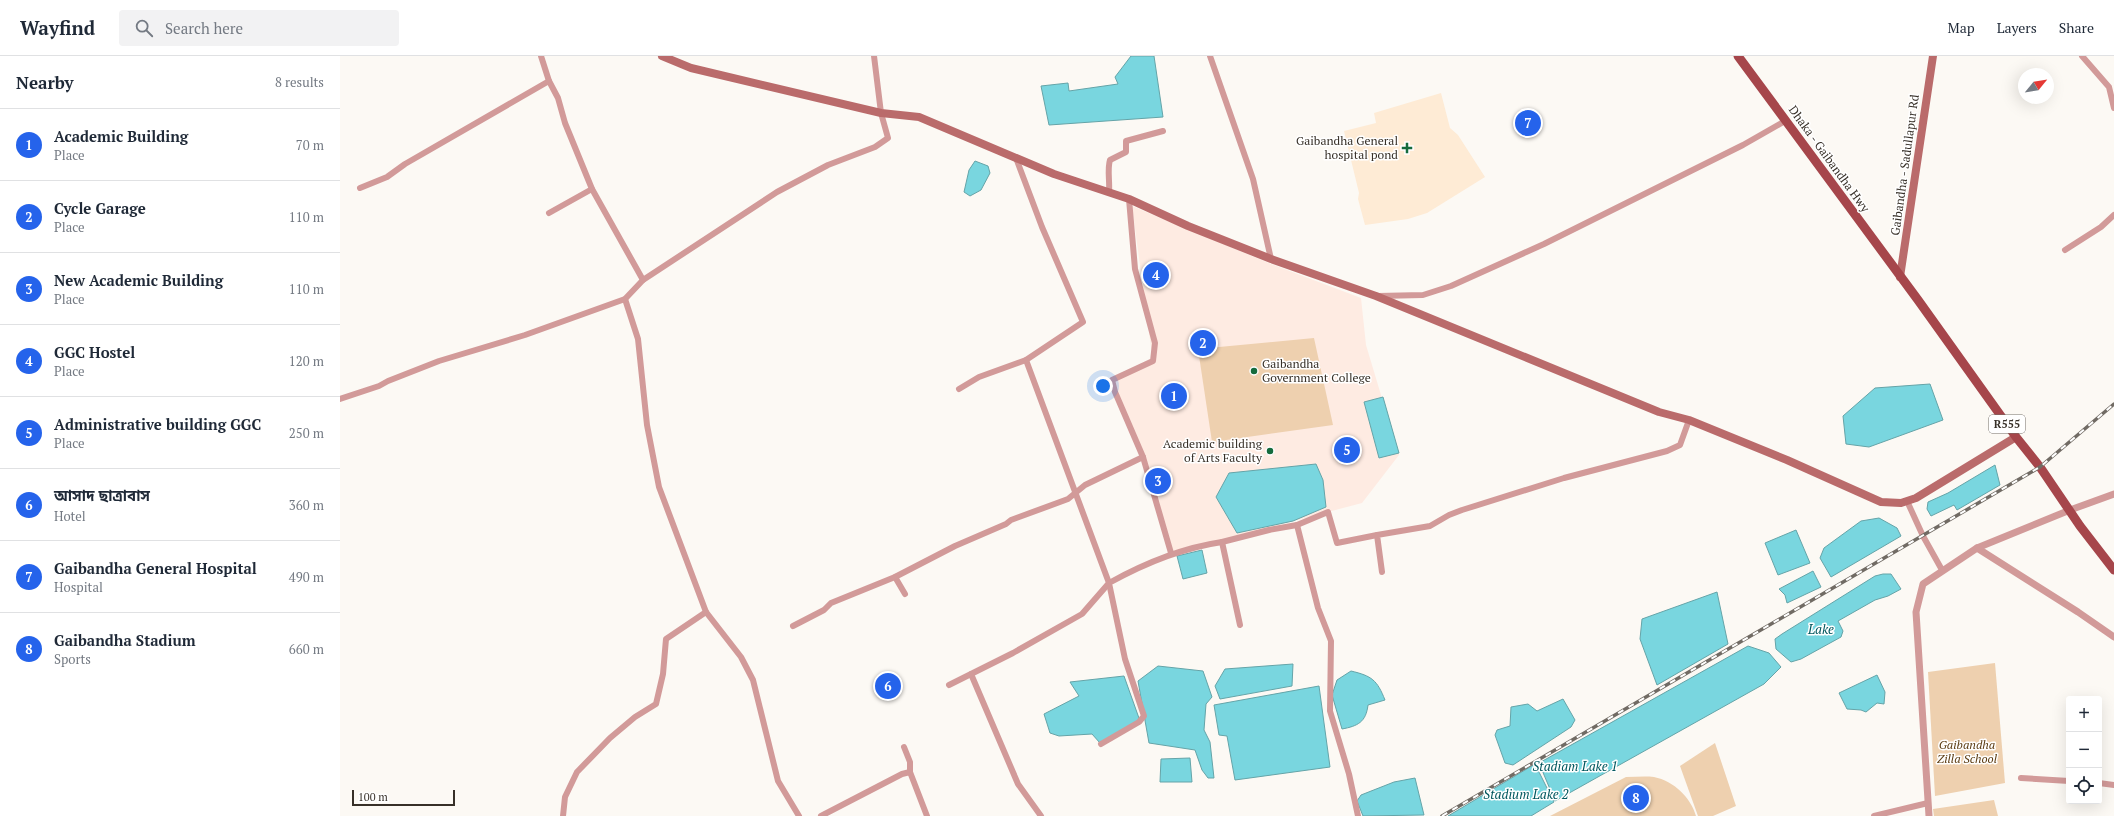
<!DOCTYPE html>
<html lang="en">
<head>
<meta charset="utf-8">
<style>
	body { margin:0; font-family:"PT Serif","Noto Sans Bengali",serif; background:#f2f2f3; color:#1f2937 }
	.controls { position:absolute; right:12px; bottom:12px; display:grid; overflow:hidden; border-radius:4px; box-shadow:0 4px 16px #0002 }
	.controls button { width:36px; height:36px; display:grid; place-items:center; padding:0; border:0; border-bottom:1px solid #e0e1e3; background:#fff; color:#1f2937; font:20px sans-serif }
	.compass { position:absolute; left:1678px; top:12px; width:36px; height:36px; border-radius:50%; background:#fff; box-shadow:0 4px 16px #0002; rotate:60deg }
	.scale { position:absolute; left:12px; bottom:10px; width:103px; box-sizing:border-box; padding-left:4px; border:2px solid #373028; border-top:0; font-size:11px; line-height:14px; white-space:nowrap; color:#373028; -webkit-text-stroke:3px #fff; paint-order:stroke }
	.you { position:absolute; left:763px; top:330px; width:14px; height:14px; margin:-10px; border:3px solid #fff; border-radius:50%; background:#1a73e8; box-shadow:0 0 0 6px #1a73e833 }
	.badge { display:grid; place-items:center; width:26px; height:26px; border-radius:50%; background:#2563eb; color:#fff; font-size:13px; font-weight:700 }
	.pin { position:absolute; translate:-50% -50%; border:2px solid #fff; box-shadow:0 1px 4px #0006 }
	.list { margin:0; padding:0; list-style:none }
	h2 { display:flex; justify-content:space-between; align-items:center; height:52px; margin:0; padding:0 16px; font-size:17px }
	h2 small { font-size:13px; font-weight:400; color:#747a83 }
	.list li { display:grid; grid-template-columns:26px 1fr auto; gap:12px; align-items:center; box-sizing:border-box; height:72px; padding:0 16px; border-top:1px solid #e0e1e3 }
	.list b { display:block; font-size:15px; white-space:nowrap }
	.list p { margin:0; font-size:13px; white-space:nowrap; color:#747a83 }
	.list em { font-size:13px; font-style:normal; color:#747a83 }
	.icon { flex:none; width:22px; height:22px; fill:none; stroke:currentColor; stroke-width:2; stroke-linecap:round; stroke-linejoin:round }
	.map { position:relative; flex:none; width:1774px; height:760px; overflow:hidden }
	header { display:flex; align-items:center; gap:24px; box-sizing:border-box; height:56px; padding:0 20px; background:#fff; border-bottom:1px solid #e0e1e3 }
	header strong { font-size:19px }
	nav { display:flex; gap:22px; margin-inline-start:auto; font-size:14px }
	.search { width:280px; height:36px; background:#f2f2f3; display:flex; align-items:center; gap:10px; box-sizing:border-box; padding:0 14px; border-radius:4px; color:#747a83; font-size:15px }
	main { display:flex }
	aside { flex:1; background:#fff }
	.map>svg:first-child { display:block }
</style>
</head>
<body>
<header>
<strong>Wayfind</strong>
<div class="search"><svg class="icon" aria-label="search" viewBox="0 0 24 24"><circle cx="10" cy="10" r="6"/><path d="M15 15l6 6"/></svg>Search here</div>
<nav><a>Map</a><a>Layers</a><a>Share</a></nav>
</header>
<main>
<aside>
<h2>Nearby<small>8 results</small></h2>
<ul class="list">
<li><span class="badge">1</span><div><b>Academic Building</b><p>Place</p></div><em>70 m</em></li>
<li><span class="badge">2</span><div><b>Cycle Garage</b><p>Place</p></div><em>110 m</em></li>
<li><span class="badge">3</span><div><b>New Academic Building</b><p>Place</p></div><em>110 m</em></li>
<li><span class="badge">4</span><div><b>GGC Hostel</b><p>Place</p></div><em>120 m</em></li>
<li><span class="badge">5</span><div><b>Administrative building GGC</b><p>Place</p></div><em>250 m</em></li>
<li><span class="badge">6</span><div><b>আসাদ ছাত্রাবাস</b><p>Hotel</p></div><em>360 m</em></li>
<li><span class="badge">7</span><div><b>Gaibandha General Hospital</b><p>Hospital</p></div><em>490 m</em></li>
<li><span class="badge">8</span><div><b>Gaibandha Stadium</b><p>Sports</p></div><em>660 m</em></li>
</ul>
</aside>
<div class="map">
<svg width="1774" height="760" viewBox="0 0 1774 760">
	<rect width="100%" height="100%" fill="#fcf9f4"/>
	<path fill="#feebd5" d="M1101,37L1110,72L1118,79L1145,121L1087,157L1068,163L1025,169L1018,143L1019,137L1004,75L1036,67L1034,57Z"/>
	<path fill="#feebe2" d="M792,150L929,207L1021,242L1026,289L1059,399L1022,447L832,497L806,402L773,324L813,306Z"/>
	<g fill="#eed0af">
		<path d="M974,282L993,369L872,386L858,293Z"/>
		<path d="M1655,607L1665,727L1595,740L1588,616Z"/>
		<path d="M1375,687L1396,750L1373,760H1358L1340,710Z"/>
		<path d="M1286,721C1295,721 1305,720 1314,721C1334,725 1351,742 1356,760H1210Z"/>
		<path d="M1654,744L1658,760H1594L1593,753Z"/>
	</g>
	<g fill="#79d6df" stroke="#65a4a8">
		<path d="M791,0H814L823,61L709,69L701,30L728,27L729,35L778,28L775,21Z"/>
		<path d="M635,105L648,110L650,117L641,134L630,140L624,136L629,114Z"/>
		<path d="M1590,328L1603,364L1529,391L1506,388L1503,360L1535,332Z"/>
		<path d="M1043,341L1059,397L1039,402L1024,346Z"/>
		<path d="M976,408L983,424L986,451L953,465L897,477L876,441L889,417Z"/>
		<path d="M1655,409L1660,429L1617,454L1614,449L1591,460L1587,453L1588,446L1608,437Z"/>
		<path d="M1539,462L1557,472L1561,480L1491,521L1480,502L1484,492L1521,465Z"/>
		<path d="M1456,474L1470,507L1438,519L1425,487Z"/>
		<path d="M862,494L867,517L843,523L837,500Z"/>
		<path d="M1473,515L1481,531L1447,547L1445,539L1439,533Z"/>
		<path d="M1543,518H1551L1561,533L1548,540L1535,544L1498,565L1503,575L1501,581L1461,603L1451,606L1436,593L1435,583L1442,578L1535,520Z"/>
		<path d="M1377,536L1388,588L1317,629L1300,583L1302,563Z"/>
		<path d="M1408,590L1429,597L1441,611L1424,628L1215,745L1199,707Z"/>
		<path d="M953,608L952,630L880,643L875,630L885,613Z"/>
		<path d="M818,610L863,615L872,641L866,648L864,674L870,686L874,722H868L862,714L855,694L809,687L798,625Z"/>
		<path d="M1011,615C1032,620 1037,624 1045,644L1028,649C1026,666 1018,670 1002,673L992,639L997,624Z"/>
		<path d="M1537,619L1545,636L1544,648L1537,647L1526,656L1521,654L1507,653L1499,637Z"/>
		<path d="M784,620L800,665L760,687L752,678L719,680L710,677L704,658L739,640L730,626Z"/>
		<path d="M979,630L990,711L895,724L887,680L879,679L874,649Z"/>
		<path d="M1223,643L1235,664L1231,671L1173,709L1165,707L1155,679L1157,674L1170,670L1171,651L1188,648L1197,655Z"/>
		<path d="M850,702L852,726H820L821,703Z"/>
		<path d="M1195,708L1214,746L1191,760H1108Z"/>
		<path d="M1075,722L1084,759L1023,760L1017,745L1021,739L1054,726Z"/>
	</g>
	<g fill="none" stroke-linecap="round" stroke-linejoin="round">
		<g stroke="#d29a99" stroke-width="6">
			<path d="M201,0L209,25L218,42L225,67L252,133L303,224"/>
			<path d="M870,0L913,123L931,203"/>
			<path d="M1742,0L1769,31L1774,52"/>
			<path d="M20,132L47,121L65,108L209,25"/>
			<path d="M769,136C770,126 767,113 770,104L786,96V85L823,75"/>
			<path d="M789,143L795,213L815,287L813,305L772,324L775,336L803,401L831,497"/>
			<path d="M209,157L252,133"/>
			<path d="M1725,194L1761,171L1774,159"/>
			<path d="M1038,240L1083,239L1111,230L1204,188L1403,89L1445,65"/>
			<path d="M285,243L298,283L307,369L319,431L366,556L401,601L413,624L438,725L459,760"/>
			<path d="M619,333L639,321L686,304L743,266L702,171L676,102"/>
			<path d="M0,343L39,330L48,325L99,305L185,279L285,243L303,224L437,136L488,109L535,91L548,82L541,57L534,0"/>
			<path d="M1567,445L1583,480L1602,514"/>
			<path d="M957,469L978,552L991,585L990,655L1009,718L1018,760"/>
			<path d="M882,486L929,474L957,469L988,456L997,487L1037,479"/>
			<path d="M1042,516L1037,479L1090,470L1109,459L1122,454L1224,422L1327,395L1340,389L1349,364"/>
			<path d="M555,521L565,538"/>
			<path d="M453,570L484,554L491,547L555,521L615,490L666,468L671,464L728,443L745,429L803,401"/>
			<path d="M631,618L678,728L701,760"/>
			<path d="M609,629L673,597L742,558L769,527L686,304"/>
			<path d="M761,688L799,666L804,660L785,603L769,527C805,507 841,492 882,486L900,569"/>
			<path d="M564,691L570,706V716L587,760"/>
			<path d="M1681,722L1729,725"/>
			<path d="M1759,727L1774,729"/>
			<path d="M223,760L225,741L237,716L270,682L295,661L316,648L323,618L326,583L366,556"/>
			<path d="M481,760L562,718L570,716"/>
			<path d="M1534,760L1588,747"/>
		</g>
		<g stroke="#d29a99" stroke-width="7">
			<path d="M1637,492L1738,556L1774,581"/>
			<path d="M1589,760L1576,556L1583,528L1637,492L1730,454L1774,438"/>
		</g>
		<g stroke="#ba6b6b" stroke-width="8">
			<path d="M322,0L351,12L541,57L579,61L714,118L789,143L848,170L931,203L1036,240L1319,356L1349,364L1447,404L1541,446L1561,447L1576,442L1676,381"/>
			<path d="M1560,221L1593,0"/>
		</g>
		<path stroke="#a6464b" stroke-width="9" d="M1398,0L1578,244L1676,381L1700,411L1740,470L1774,514"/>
		<g stroke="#716b64" stroke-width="3.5">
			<path id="rail" d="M1102,760L1700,411L1774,348"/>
		</g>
		<use href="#rail" stroke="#fff" stroke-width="2" stroke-dasharray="6" stroke-linecap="butt"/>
	</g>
	<g fill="#146b3d" stroke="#fff" stroke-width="1.5">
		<path d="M1065 86h4v4h4v4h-4v4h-4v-4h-4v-4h4z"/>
		<circle cx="914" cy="315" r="4"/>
		<circle cx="930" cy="395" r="4"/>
	</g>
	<g text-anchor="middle" stroke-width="3" stroke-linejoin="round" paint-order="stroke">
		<rect fill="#fff" stroke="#736e68" stroke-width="1" x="1649" y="359" width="36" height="18" rx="3"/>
		<g font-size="11" font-weight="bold" fill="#373028">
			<text x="1667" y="372">R555</text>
		</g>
		<g font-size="12" fill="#373028" stroke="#fff" text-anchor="end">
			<text x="1058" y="89">Gaibandha General<tspan x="1058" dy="14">hospital pond</tspan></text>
			<text x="922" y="312" text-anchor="start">Gaibandha<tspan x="922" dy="14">Government College</tspan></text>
			<text x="922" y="392">Academic building<tspan x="922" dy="14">of Arts Faculty</tspan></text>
		</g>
		<g font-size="12" fill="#373028" stroke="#fff">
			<text transform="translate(1489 103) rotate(54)" y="4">Dhaka - Gaibandha Hwy</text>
			<text transform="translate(1565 109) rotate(-82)" y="4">Gaibandha - Sadullapur Rd</text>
		</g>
		<g font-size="12" font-style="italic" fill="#5b3b11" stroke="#fff">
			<text x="1627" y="693">Gaibandha<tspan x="1627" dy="14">Zilla School</tspan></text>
		</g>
		<g font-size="13" font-style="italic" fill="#00575e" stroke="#fff">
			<text x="1481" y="578">Lake</text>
			<text x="1235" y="715">Stadiam Lake 1</text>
			<text x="1186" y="743">Stadium Lake 2</text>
		</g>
	</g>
</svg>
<div class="controls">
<button>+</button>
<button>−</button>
<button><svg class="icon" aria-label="locate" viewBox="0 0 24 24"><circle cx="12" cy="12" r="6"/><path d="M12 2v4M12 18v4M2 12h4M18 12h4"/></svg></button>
</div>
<svg class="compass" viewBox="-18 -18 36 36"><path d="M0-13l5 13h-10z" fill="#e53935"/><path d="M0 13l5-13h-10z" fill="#747a83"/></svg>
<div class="scale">100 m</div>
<div class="you"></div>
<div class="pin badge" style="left:834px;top:340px">1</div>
<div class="pin badge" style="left:863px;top:287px">2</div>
<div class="pin badge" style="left:818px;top:425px">3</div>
<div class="pin badge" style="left:816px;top:219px">4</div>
<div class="pin badge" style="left:1007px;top:394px">5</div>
<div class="pin badge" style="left:548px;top:630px">6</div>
<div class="pin badge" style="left:1188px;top:67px">7</div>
<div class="pin badge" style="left:1296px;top:742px">8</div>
</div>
</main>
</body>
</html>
